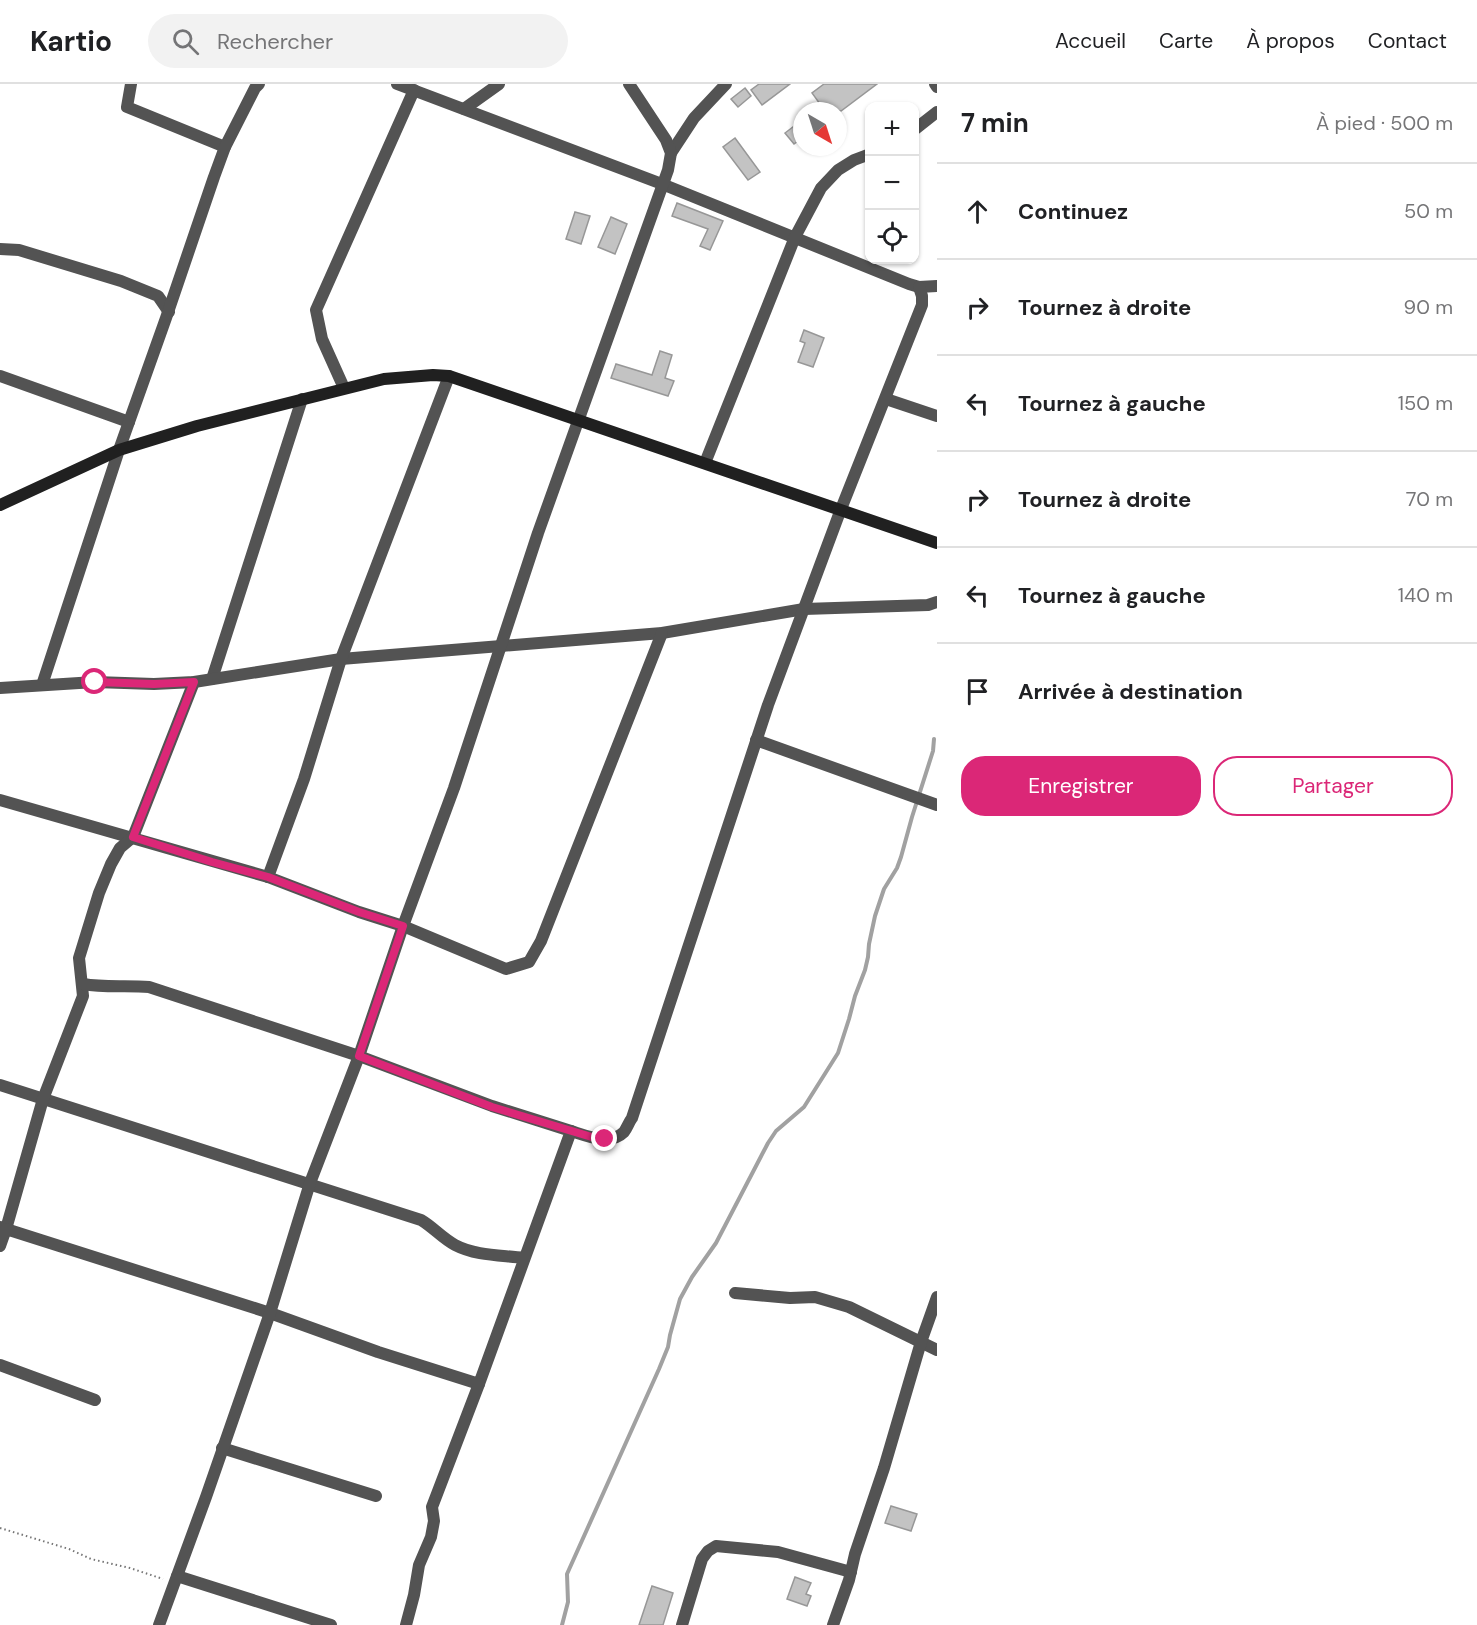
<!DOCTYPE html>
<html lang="fr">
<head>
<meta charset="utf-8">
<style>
	body { margin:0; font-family:"DM Sans",sans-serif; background:#f2f2f2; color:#202124 }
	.controls { position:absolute; right:18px; top:18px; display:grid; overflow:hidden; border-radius:12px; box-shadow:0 2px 4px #0004 }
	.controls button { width:54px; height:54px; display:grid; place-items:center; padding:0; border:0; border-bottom:2px solid #e0e0e0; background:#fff; color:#202124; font:30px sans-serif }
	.compass { position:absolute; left:793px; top:18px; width:54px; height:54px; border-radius:50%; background:#fff; box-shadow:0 2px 4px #0004; rotate:141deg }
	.stop { position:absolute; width:18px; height:18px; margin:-14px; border:4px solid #db2777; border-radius:50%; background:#fff }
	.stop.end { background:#db2777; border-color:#fff; box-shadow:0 2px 6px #0008 }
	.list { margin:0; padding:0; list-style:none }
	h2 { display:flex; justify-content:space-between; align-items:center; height:78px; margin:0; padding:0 24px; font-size:26px }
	h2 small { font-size:20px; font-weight:400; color:#757577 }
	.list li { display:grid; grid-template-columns:39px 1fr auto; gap:18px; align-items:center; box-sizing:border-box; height:96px; padding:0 24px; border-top:2px solid #e0e0e0 }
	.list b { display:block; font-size:22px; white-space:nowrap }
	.list em { font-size:20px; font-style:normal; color:#757577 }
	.actions { display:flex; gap:12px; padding:18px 24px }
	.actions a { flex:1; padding:14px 0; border:2px solid #db2777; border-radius:24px; text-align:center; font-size:21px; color:#db2777 }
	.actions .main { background:#db2777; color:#fff }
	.icon { flex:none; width:33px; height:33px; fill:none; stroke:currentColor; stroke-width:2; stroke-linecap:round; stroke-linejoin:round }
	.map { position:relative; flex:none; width:937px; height:1541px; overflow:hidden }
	header { display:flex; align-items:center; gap:36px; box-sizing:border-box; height:84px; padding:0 30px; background:#fff; border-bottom:2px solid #e0e0e0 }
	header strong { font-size:28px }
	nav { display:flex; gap:33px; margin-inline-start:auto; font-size:21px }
	.search { width:420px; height:54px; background:#f2f2f2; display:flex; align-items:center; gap:15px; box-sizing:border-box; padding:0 21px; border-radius:33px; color:#757577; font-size:22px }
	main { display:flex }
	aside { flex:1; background:#fff }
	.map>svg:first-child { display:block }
</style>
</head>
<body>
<header>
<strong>Kartio</strong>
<div class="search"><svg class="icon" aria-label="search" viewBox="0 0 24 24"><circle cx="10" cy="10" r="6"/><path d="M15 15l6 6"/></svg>Rechercher</div>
<nav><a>Accueil</a><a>Carte</a><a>À propos</a><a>Contact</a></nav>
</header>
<main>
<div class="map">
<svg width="937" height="1541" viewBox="0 0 937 1541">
	<rect width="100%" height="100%" fill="#fff"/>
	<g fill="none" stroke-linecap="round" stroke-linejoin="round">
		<path stroke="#a1a1a1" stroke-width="4" d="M562,1541L568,1518L567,1490L659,1285L668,1263L670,1251L680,1215L692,1193L716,1159L768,1059L776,1047L804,1023L838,969L849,935L855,912L865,886L868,873L869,860L875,832L884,805L897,784L901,773L912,733L933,667L934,655"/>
	</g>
	<g fill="#c3c3c3" stroke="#979797" stroke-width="1.5">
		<path d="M759,0H790L762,21L751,6Z"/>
		<path d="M824,0H877L841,27H825L812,9Z"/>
		<path d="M745,4L751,12L738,23L731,15Z"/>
		<path d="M802,36V54L794,60L785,49Z"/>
		<path d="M735,54L760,88L748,96L723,63Z"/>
		<path d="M677,119L723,137L710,166L700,162L708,145L672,132Z"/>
		<path d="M575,128L590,132L581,160L566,155Z"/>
		<path d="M611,133L627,140L615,170L598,163Z"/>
		<path d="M804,246L824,254L813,283L798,278L805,259L800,257Z"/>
		<path d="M660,267L672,271L665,294L674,297L668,312L611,294L616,280L652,291Z"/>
		<path d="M891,1422L917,1430L911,1447L885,1439Z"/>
		<path d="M795,1493L811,1499L806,1510L811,1512L807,1522L787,1515Z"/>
		<path d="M652,1502L673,1509L663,1541H639Z"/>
	</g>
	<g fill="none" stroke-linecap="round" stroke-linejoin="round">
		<path stroke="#757575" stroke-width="2" stroke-dasharray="1.5 3" stroke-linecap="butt" d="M0,1444L69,1465L91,1475L130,1484L163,1495"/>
		<g stroke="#535353" stroke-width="12">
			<path d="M131,0L127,23L225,63"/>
			<path d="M397,0L662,100L909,200L919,203L937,202"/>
			<path d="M935,0L937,3"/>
			<path d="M464,25L499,0"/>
			<path d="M914,46L937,28"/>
			<path d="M671,69L694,34L726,0"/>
			<path d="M0,165L19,166L121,197L158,212L169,228"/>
			<path d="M0,292L129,338"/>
			<path d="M344,304L322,255L316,226L414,6"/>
			<path d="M886,315L937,332"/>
			<path d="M705,379L795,153L821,104L838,86L854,76L870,70"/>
			<path d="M212,595L302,315"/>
			<path d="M42,601L119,366L166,234L214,93L225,63L255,4L259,0"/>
			<path d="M0,604L95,598L154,600L194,598L341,575L662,549L804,525L928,521L937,518"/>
			<path d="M756,656L937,721"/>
			<path d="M0,716L268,793L359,828L403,842L506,885L529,878L541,857L662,549"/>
			<path d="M268,793L304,695L341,575L449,292"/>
			<path d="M0,1001L421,1136C433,1143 442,1154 455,1161C476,1172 501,1171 524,1174"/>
			<path d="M571,1047C587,1052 610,1062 624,1048C627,1044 629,1038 632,1034L768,621L841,425L922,221V212L919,203"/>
			<path d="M0,1143L6,1145L43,1015L83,912L79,874L99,809L111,780L120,764L133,753L194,598"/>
			<path d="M0,1162L6,1145L270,1229L378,1268L479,1300L571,1047L492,1022L359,972L149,903C127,901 105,904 83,900"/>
			<path d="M735,1209L790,1214L815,1213L849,1223L937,1266"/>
			<path d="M0,1281L95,1316"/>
			<path d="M222,1364L376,1412"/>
			<path d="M177,1492L331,1541"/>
			<path d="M159,1541L206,1413L270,1229L310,1099L359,972L403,842L454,704L538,449L668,86L671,69L666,56L629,0"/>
			<path d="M406,1541L414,1511L419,1481L431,1453L434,1437L432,1423L479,1300"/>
			<path d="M682,1541L702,1475L708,1467L716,1462L778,1468L851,1488"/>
			<path d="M833,1541L849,1496L855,1470L884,1384L921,1258L937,1213"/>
		</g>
		<path stroke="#202020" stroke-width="12" d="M0,421L119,366L197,342L384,295L433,291L449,292L937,459"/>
	</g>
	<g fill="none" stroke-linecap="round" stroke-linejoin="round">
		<path stroke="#db2777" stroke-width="8" d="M95,598L154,600L194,598L133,753L212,778L268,793L359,828L403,842L359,972L492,1023L595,1054L605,1055"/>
	</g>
</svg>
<div class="controls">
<button>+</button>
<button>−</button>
<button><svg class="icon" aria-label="locate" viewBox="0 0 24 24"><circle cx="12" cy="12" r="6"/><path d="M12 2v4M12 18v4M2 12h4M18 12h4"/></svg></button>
</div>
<svg class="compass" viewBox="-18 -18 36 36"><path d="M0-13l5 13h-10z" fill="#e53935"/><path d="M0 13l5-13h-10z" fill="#757577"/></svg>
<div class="stop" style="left:95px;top:598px"></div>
<div class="stop end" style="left:605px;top:1055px"></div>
</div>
<aside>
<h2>7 min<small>À pied · 500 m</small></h2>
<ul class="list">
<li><svg class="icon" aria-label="ahead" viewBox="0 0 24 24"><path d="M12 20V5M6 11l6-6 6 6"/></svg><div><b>Continuez</b></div><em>50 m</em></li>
<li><svg class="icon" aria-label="right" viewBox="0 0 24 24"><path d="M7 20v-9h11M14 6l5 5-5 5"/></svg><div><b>Tournez à droite</b></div><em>90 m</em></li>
<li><svg class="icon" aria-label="left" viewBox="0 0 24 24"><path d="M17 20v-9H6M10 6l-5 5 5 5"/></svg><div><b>Tournez à gauche</b></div><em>150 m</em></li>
<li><svg class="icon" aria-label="right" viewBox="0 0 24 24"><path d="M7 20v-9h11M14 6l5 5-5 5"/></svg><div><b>Tournez à droite</b></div><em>70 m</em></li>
<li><svg class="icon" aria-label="left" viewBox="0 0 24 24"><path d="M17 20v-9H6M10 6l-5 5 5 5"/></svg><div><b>Tournez à gauche</b></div><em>140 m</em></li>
<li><svg class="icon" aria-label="arrive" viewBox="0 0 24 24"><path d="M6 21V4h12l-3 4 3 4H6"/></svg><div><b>Arrivée à destination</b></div></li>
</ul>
<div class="actions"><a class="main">Enregistrer</a><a>Partager</a></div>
</aside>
</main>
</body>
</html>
